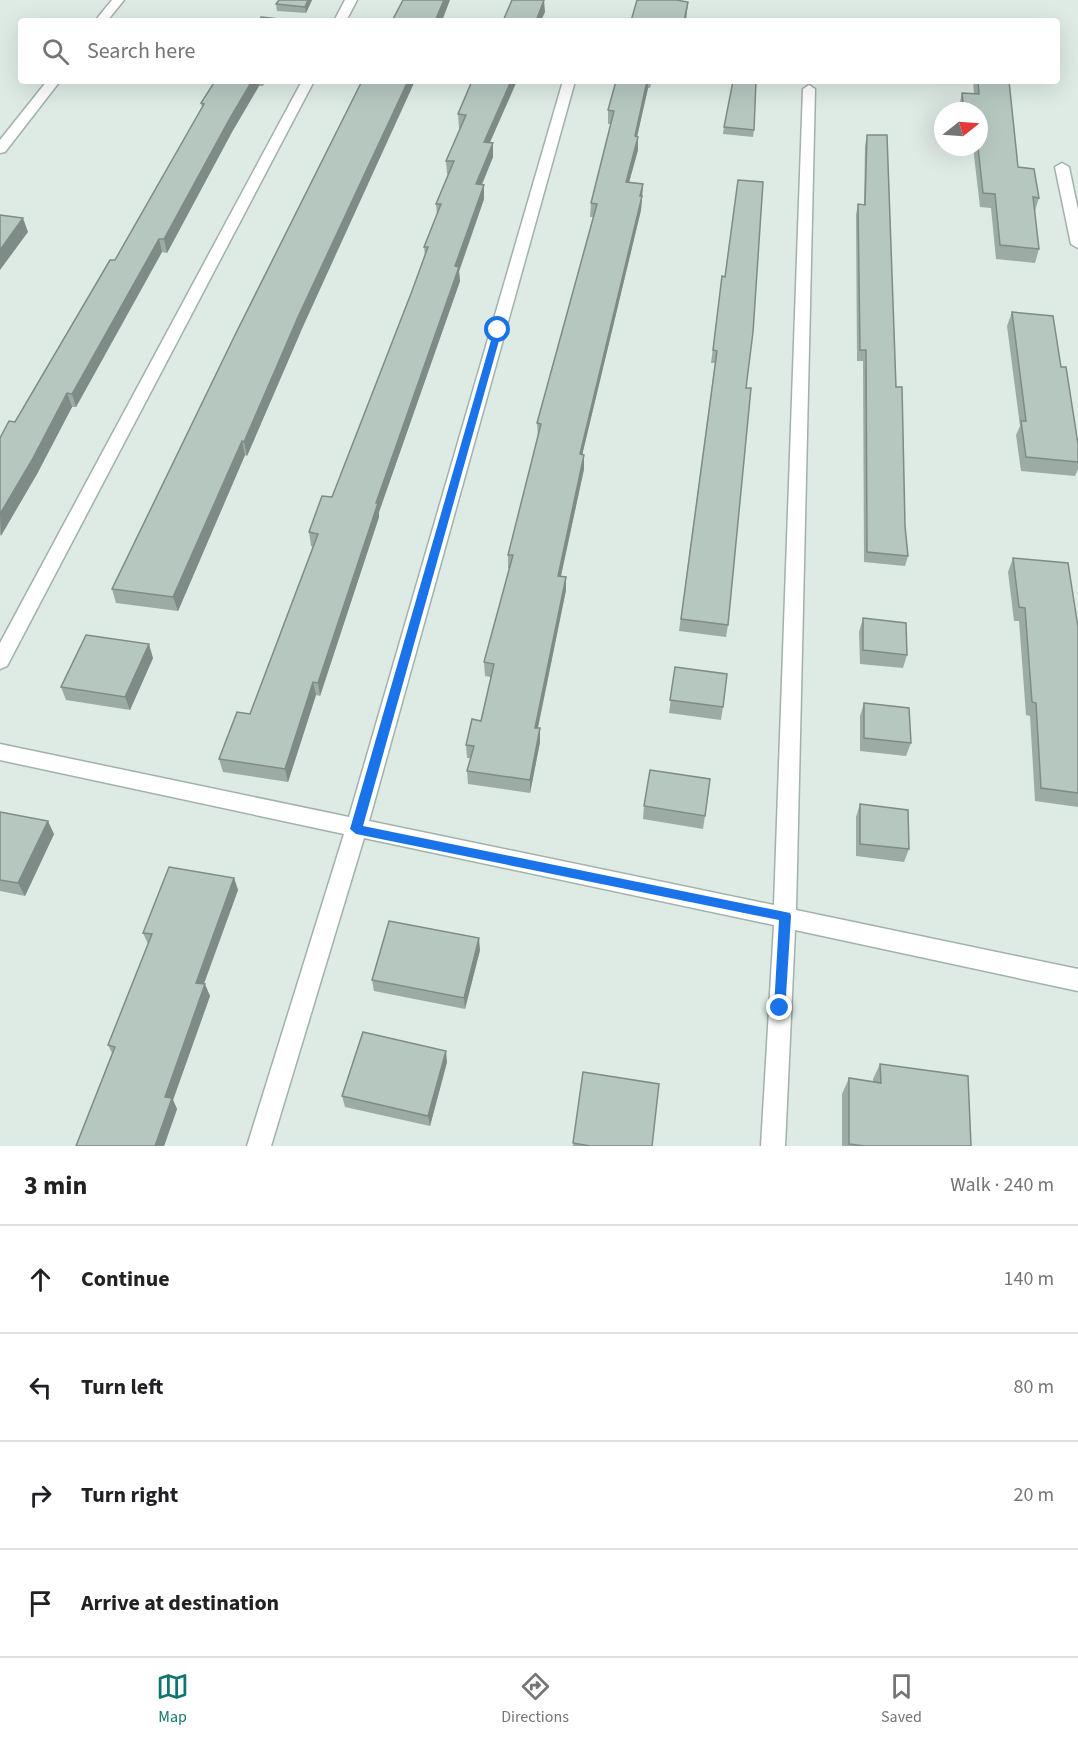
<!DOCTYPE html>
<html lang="en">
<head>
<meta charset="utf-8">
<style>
	body { margin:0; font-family:"Source Sans 3",sans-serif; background:#f6f6f6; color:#202124 }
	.compass { position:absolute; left:934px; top:102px; width:54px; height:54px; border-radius:50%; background:#fff; box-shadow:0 6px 24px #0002; rotate:73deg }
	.stop { position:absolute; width:18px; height:18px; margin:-14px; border:4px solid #1a73e8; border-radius:50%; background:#fff }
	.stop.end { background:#1a73e8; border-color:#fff; box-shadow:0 2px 6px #0008 }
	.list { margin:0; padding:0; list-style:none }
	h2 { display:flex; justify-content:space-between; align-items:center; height:78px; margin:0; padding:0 24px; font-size:26px }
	h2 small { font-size:20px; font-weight:400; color:#757577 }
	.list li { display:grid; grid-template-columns:39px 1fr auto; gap:18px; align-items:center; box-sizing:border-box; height:108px; padding:0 24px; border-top:2px solid #e0e0e0 }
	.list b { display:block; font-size:22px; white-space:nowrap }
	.list em { font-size:20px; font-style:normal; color:#757577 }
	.icon { flex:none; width:33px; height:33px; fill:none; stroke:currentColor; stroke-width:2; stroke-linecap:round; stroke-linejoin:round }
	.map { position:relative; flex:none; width:1078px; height:1146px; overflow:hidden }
	.search { position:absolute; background:#fff; box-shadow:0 6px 24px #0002; left:18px; right:18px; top:18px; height:66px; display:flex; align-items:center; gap:15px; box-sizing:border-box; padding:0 21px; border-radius:6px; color:#757577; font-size:22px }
	.sheet { height:510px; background:#fff }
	nav { display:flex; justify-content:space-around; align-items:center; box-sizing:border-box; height:84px; border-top:2px solid #e0e0e0; background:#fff; font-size:16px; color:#757577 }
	nav a { display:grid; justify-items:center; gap:3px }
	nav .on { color:#0f766e }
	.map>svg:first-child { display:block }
</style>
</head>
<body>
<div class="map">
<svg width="1078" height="1146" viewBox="0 0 1078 1146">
	<rect width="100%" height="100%" fill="#deeae4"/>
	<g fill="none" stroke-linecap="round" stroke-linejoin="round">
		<g stroke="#a1b1ab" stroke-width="3">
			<g id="minor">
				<path d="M112,0H124L107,21H95Z"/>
				<path d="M345,0H357L346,21H334Z"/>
				<path d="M47,81H60L5,152L0,153V140Z"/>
				<path d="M302,81H314L7,666L0,669V643Z"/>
				<path d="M563,81H575L369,821L774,905L803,89L809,85L815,89L796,910L1078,969V991L795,930L785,1146H761L774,925L364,838L271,1146H247L344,834L0,760V744L349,817Z"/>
				<path d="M1062,163L1069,167L1078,210V248L1071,244L1055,167Z"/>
			</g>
		</g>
		<use href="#minor" fill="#fff" fill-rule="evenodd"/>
	</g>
	<g fill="#9daba5">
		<path d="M279,0H312L306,13L277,11L276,4Z"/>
		<path d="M215,81H266L263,86H259L232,132L167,253L162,252L76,407H72L37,474L0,536V438L15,422L115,260L202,108L201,103Z"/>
		<path d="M472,81L493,157L482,185L484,199L459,272L460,281L379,512V517L320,696L316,695L288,782L223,772L219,759L250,714L313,547L311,546L309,532L332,497L412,291L425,256L424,247L437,215L436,204L449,175L447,174L446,161L460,128H459L458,114Z"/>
		<path d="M616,81H652L650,88H648L637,137L638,150L629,183L643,184L641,210L582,455L584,469L561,576L566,577V590L538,728L540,742L530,793L468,784L467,771L471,758H467L466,745L481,721L491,677L485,676L484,662L510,569L508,568V555L538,437L537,423L593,217H590L591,203L611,124H608V110Z"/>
		<path d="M973,81H1009L1018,167L1039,198L1035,211L1039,249L1035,263L996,259L991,208L980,207L973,147H979V111H959V106L962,93L974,94Z"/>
		<path d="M724,127L754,130L753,137L723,134Z"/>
		<path d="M867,135L896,387L905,526L908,556L905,566L864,562L863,361H857L856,215L858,204L864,205L865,146Z"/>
		<path d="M722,276L746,388L728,625L726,637L679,631L715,363H711Z"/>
		<path d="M1012,312L1061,367L1078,462V469L1075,476L1021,471L1016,435L1020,426L1007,326Z"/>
		<path d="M301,331L247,456L245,455L178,611L116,603L112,589Z"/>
		<path d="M1013,558L1078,627V807L1035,801L1030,716L1026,715L1019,621H1014L1008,572Z"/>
		<path d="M863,618L907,655L903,668L860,664L859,632Z"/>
		<path d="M153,658L130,710L66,700L61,687Z"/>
		<path d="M675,667L723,707L721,720L669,713Z"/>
		<path d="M864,703L911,743L906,756L860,751V716Z"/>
		<path d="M860,804L909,849L904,862L856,856V817Z"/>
		<path d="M644,806L705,816L703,829L643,819Z"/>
		<path d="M0,812L54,834L25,896L0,891Z"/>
		<path d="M234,878L238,890L204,984L210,996L173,1100L177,1109L164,1146H76L112,1053L108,1045L148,944L143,933Z"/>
		<path d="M480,950L465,1009L374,991L372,980Z"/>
		<path d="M447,1062L430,1126L345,1107L342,1096Z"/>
		<path d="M880,1064L971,1146H842V1094L849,1078L873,1082V1079Z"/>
		<path d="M583,1072L652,1146H573Z"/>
	</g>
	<g fill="#7f8b86">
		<path d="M308,0H312L306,13L305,7Z"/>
		<path d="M444,0H450L442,21H435Z"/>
		<path d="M544,0L545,12L541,21H536Z"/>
		<path d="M688,2L686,21H684Z"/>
		<path d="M252,81H259V86L232,132L167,253L164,239L230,118Z"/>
		<path d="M408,81H415L301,331L247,456L244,442L298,317Z"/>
		<path d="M511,81H517L484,156V142Z"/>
		<path d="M647,81H648V88L634,150L635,136Z"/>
		<path d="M638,137V150L625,196L626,182Z"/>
		<path d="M493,143V157L476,198V184Z"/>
		<path d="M643,184L641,210L579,468L580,454Z"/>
		<path d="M484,185V199L459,271L460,281L379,512V517L320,696L318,683L376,503L455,266Z"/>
		<path d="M23,218L28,232L0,270V250Z"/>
		<path d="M159,239L162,252L76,407L72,394Z"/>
		<path d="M67,393L72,407L37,474L1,536L0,514Z"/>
		<path d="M242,441L245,455L178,611L173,597Z"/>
		<path d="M584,455V469L558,589V576Z"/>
		<path d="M566,577V590L535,741V728Z"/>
		<path d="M149,644L153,658L130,710L125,697Z"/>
		<path d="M313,682L316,695L288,782L285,769Z"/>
		<path d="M540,728V742L530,793V780Z"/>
		<path d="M48,821L54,834L25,896L18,883Z"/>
		<path d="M234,878L238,890L200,994L196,983Z"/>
		<path d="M479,938L480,950L465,1009L464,998Z"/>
		<path d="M205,984L210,996L173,1100L177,1109L164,1146H155L165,1097Z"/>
		<path d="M446,1051L447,1062L430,1126L428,1116Z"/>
	</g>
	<g fill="#b6c7c0" stroke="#7f8b86" stroke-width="1.5">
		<path d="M279,0H308L305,7L276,4Z"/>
		<path d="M403,0H444L435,21H392Z"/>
		<path d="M512,0H544L536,21H503Z"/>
		<path d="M637,0H676L688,2L684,21H631Z"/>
		<path d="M261,17L290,20L289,21H259Z"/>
		<path d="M215,81H252L230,118L164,239H159L72,394L67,393L32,460L0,514V438L9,421L15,422L110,260H115L204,104L201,103Z"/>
		<path d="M362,81H408L298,317L244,442L242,441L173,597L112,589L235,335Z"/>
		<path d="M472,81H511L484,142L493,143L476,184L484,185L455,266L459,267L376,503H378L318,683L313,682L285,769L219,759L237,712L250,714L318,534L309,532L322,496L332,497L412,291L428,247H424L441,204H436L454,161H446L466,115L458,114Z"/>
		<path d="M616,81H647L635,136L638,137L626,182L643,184L640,196H642L580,454L584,455L558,576L566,577L535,728H540L530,780L467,771L474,746L466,745L472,719L481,721L494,664L484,662L513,555H508L541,424L537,423L597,204L591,203L614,111L608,110Z"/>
		<path d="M733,81H756L754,130L724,127Z"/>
		<path d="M978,81H1009L1018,167L1034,169L1039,198L1033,197L1039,249L1000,245L995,194L983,193L978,147H979V111H964L962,93L979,94Z"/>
		<path d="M867,135H887L896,387H902L905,526L908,556L867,552L866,350H860L858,204L865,205Z"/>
		<path d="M738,180L763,182L753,332L746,388H751L728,625L681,619L717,351L713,350L722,276L725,277Z"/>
		<path d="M0,215L23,218L0,250Z"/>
		<path d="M1012,312L1053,316L1061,367H1066L1078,444V462L1026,457L1021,421H1026Z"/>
		<path d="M1013,558L1068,563L1078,627V793L1041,788L1036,703L1032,702L1025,608L1019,607Z"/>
		<path d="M863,618L906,623L907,655L863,650Z"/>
		<path d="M86,635L149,644L125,697L61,687Z"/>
		<path d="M675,667L727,674L723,707L670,700Z"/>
		<path d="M864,703L909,708L911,743L864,738Z"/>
		<path d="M650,770L710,779L705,816L644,806Z"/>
		<path d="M860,804L908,810L909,849L860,844Z"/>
		<path d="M0,812L48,821L18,883L0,880Z"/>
		<path d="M169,867L234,878L196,983L205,984L165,1097L172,1098L155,1146H76L115,1047L108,1045L152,934L143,933Z"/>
		<path d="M389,921L479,938L464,998L372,980Z"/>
		<path d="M363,1032L446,1051L428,1116L342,1096Z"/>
		<path d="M880,1064L968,1076L971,1146H865L849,1144V1078L881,1083Z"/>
		<path d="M583,1072L659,1084L652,1146H590L573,1143Z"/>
	</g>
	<path fill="#1a73e8" d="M498,328L502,330L363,826L790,913L791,916L785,1012L780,1014L774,1008L779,920L356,834L350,829L494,330Z"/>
</svg>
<svg class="compass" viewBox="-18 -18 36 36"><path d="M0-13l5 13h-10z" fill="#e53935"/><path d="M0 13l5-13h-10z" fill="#757577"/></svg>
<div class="stop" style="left:498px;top:330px"></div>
<div class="stop end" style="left:780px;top:1008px"></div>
<div class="search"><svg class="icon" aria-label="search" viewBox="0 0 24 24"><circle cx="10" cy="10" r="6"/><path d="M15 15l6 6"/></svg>Search here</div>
</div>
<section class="sheet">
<h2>3 min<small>Walk · 240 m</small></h2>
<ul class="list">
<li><svg class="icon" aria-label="ahead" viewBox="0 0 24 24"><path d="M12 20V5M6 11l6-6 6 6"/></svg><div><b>Continue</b></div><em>140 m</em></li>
<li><svg class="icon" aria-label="left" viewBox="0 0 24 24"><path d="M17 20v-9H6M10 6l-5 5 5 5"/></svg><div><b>Turn left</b></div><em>80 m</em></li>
<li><svg class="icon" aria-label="right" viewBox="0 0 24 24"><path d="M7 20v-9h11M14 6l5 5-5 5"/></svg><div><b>Turn right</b></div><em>20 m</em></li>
<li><svg class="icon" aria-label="arrive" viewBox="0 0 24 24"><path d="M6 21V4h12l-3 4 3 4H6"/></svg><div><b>Arrive at destination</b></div></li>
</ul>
</section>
<nav>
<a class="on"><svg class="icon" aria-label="map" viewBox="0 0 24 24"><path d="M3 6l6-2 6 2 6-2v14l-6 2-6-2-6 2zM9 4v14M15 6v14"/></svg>Map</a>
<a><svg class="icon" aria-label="directions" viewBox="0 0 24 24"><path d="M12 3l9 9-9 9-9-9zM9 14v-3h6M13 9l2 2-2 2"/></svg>Directions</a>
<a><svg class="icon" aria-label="saved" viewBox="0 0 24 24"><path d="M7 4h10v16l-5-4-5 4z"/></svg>Saved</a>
</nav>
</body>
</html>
